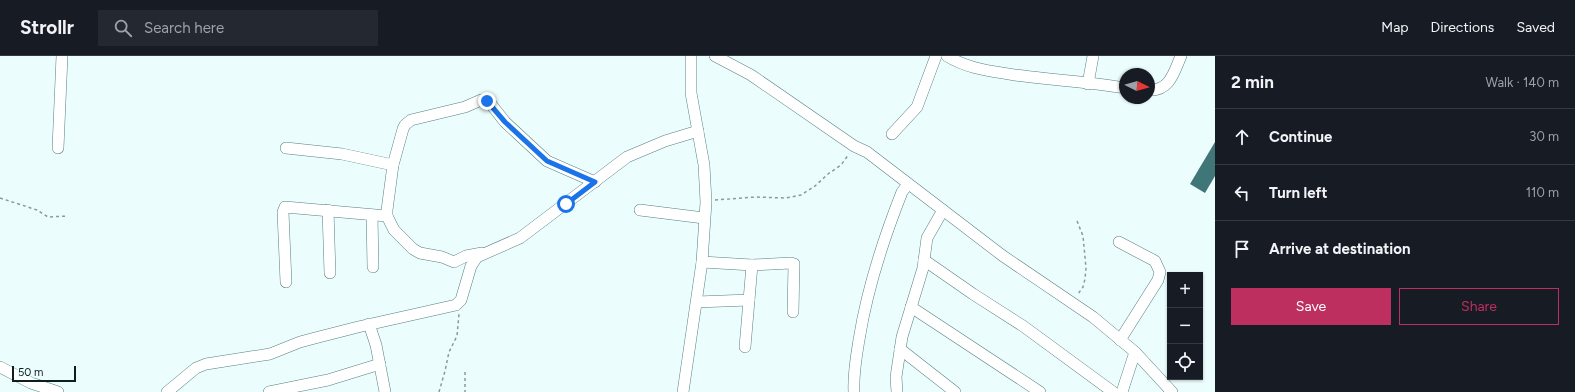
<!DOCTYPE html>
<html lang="en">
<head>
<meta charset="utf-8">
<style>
	body { margin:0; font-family:Figtree,sans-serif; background:#242831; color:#f1f3f6 }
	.controls { position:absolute; right:12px; bottom:12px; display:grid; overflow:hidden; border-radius:0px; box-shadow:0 1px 3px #0004 }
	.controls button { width:36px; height:36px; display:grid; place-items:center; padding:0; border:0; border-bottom:1px solid #363941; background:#171b24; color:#f1f3f6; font:20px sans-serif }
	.compass { position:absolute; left:1119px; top:12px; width:36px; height:36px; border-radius:50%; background:#171b24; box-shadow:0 1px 3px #0004; rotate:95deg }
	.scale { position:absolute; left:12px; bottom:10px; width:64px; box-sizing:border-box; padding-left:4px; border:2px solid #0e1e1f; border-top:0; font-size:11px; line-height:14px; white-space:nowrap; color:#0e1e1f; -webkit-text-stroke:3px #ecfdfe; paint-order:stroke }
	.stop { position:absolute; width:12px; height:12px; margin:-9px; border:3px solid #1a73e8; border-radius:50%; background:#fff }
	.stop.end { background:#1a73e8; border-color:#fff; box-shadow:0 1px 4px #0008 }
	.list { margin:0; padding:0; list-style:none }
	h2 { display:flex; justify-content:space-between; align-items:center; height:52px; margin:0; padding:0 16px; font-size:17px }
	h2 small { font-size:13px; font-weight:400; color:#9ea1a6 }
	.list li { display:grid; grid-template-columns:26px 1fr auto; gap:12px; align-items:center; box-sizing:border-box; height:56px; padding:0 16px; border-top:1px solid #363941 }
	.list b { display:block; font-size:15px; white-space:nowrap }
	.list em { font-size:13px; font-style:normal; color:#9ea1a6 }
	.actions { display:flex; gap:8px; padding:12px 16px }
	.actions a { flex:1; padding:9px 0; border:1px solid #bd2f5e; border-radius:0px; text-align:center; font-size:14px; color:#bd2f5e }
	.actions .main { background:#bd2f5e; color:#fff }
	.icon { flex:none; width:22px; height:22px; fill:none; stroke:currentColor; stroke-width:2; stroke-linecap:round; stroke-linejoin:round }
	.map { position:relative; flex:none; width:1215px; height:336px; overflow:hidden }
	header { display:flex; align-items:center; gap:24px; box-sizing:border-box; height:56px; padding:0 20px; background:#171b24; border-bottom:1px solid #363941 }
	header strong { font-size:19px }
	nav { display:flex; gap:22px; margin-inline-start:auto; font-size:14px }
	.search { width:280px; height:36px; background:#242831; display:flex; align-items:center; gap:10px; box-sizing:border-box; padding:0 14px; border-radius:0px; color:#9ea1a6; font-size:15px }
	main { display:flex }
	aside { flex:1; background:#171b24 }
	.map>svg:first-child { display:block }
</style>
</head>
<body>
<header>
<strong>Strollr</strong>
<div class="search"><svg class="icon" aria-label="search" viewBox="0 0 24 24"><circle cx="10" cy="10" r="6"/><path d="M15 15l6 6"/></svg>Search here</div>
<nav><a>Map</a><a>Directions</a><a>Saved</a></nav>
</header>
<main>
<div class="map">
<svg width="1215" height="336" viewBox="0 0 1215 336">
	<rect width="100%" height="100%" fill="#ecfdfe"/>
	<path fill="#417679" d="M1215,86V120L1205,137L1190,128Z"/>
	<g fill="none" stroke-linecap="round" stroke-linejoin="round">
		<g stroke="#577f81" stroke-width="12">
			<g id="minor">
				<path d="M715,0L751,19L854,90L867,96L1003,200L1093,261L1135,296L1172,336"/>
				<path d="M947,0C968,13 991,15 1015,19C1052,24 1089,26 1125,32"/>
				<path d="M1088,28L1093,0"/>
				<path d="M1149,34C1170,35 1174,16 1181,0"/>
				<path d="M892,78L917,51L936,0"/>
				<path d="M58,92L62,0"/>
				<path d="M286,92L342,98L393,109"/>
				<path d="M328,154L330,217"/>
				<path d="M640,154L704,162"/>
				<path d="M372,159L373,211"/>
				<path d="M1119,186L1155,205L1160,216L1158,224L1120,284"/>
				<path d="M482,197L466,200L454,206L442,201L420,197L413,193L394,174L387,160V154L393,109L403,73L405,69L411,64L465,51L481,44H485L490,47L505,66L547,105L595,126"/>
				<path d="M924,204L973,238L1023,270L1113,336"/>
				<path d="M702,206L752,209L791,207L794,208L793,256"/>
				<path d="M286,226L283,156L285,151L387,160"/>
				<path d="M697,246L749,244"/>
				<path d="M911,251L1040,336"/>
				<path d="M369,268L376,289L385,336"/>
				<path d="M745,291L752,209"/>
				<path d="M900,293L955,336"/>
				<path d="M0,311L31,327L58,336"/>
				<path d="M167,336L196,312L206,308L270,298L300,286L315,282L358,271L456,249L461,244L471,210L477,201L520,182L627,101L665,85L698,75"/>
				<path d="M269,336L328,324L380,308"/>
				<path d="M683,336L702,206L706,146L704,109L691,37V0"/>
				<path d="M854,336C853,318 856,302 859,284C867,233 883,184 902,136L908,128"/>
				<path d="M897,336L896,321L902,281L923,212L927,182L943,154"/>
				<path d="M1122,336L1135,296"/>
			</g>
		</g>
		<g stroke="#8a9a9b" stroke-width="1.5" stroke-dasharray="3 3" stroke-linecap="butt">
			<path d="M0,142L37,154L48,161L68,160"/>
			<path d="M715,144L756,141L786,142L801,139L815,130L828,118L841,109L849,98"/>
			<path d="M1077,165L1083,180L1086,212L1085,223L1083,231L1078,238"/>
			<path d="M465,316V336"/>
			<path d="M439,336L445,315L449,296L457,280L459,258"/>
		</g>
		<use href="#minor" stroke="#fff" stroke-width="11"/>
	</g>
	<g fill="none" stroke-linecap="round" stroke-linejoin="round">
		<path stroke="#1a73e8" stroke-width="5" d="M487,45L505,66L547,105L595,126L566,148"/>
	</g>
</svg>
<div class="controls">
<button>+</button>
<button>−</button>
<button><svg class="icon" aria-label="locate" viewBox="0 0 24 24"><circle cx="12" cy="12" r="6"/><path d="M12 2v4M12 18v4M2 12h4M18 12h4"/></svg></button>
</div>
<svg class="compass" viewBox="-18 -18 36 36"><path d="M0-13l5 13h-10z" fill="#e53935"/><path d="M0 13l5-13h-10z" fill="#9ea1a6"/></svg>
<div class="scale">50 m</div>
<div class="stop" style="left:566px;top:148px"></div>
<div class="stop end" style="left:487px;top:45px"></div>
</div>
<aside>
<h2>2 min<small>Walk · 140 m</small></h2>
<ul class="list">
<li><svg class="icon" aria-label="ahead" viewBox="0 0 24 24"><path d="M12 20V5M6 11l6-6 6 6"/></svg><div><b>Continue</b></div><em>30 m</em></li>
<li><svg class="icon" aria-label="left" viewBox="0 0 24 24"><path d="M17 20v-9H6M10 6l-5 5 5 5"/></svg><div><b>Turn left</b></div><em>110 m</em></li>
<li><svg class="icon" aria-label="arrive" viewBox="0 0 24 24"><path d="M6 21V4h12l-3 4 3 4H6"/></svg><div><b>Arrive at destination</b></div></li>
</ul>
<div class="actions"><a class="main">Save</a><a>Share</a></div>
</aside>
</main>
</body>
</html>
